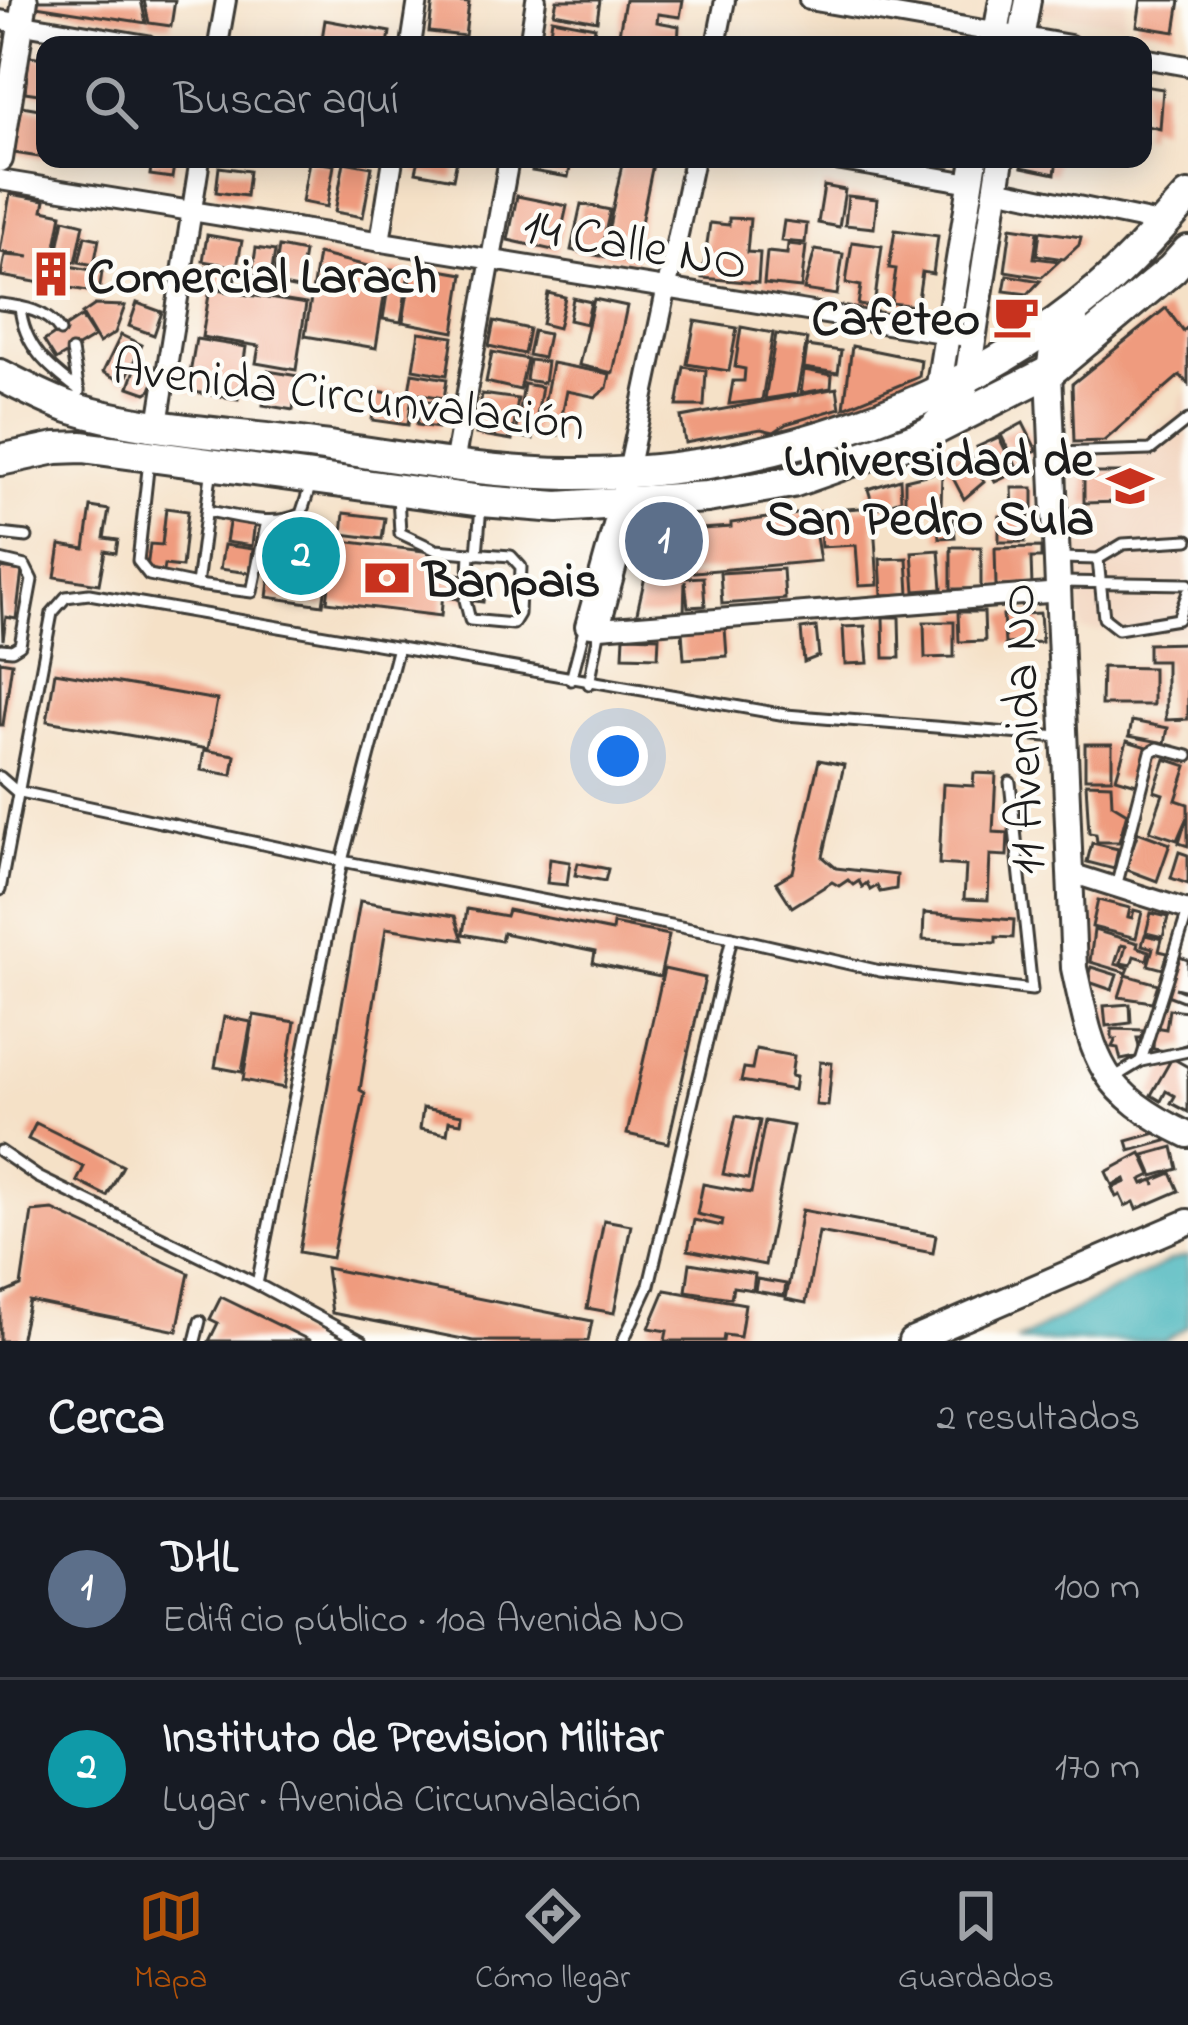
<!DOCTYPE html>
<html lang="es">
<head>
<meta charset="utf-8">
<style>
	body { margin:0; font-family:"Indie Flower",sans-serif; background:#242831; color:#f1f3f6 }
	.you { position:absolute; left:618px; top:756px; width:42px; height:42px; margin:-30px; border:9px solid #fff; border-radius:50%; background:#1a73e8; box-shadow:0 0 0 18px #1a73e833 }
	.badge { display:grid; place-items:center; width:78px; height:78px; border-radius:50%; background:#b45309; color:#fff; font-size:39px; font-weight:700 }
	.pin { position:absolute; translate:-50% -50%; border:6px solid #fff; box-shadow:0 3px 12px #0006 }
	.list { margin:0; padding:0; list-style:none }
	h2 { display:flex; justify-content:space-between; align-items:center; height:156px; margin:0; padding:0 48px; font-size:51px }
	h2 small { font-size:39px; font-weight:400; color:#9ea1a6 }
	.list li { display:grid; grid-template-columns:78px 1fr auto; gap:36px; align-items:center; box-sizing:border-box; height:180px; padding:0 48px; border-top:3px solid #363941 }
	.list b { display:block; font-size:45px; white-space:nowrap }
	.list p { margin:0; font-size:39px; white-space:nowrap; color:#9ea1a6 }
	.list em { font-size:39px; font-style:normal; color:#9ea1a6 }
	.icon { flex:none; width:66px; height:66px; fill:none; stroke:currentColor; stroke-width:2; stroke-linecap:round; stroke-linejoin:round }
	.map { position:relative; flex:none; width:1188px; height:1341px; overflow:hidden }
	.search { position:absolute; background:#171b24; box-shadow:0 6px 30px #0003; left:36px; right:36px; top:36px; height:132px; display:flex; align-items:center; gap:30px; box-sizing:border-box; padding:0 42px; border-radius:24px; color:#9ea1a6; font-size:45px }
	.sheet { height:516px; background:#171b24 }
	nav { display:flex; justify-content:space-around; align-items:center; box-sizing:border-box; height:168px; border-top:3px solid #363941; background:#171b24; font-size:33px; color:#9ea1a6 }
	nav a { display:grid; justify-items:center; gap:6px }
	nav .on { color:#b45309 }
	.map>svg:first-child { display:block }
</style>
</head>
<body>
<div class="map">
<svg width="1188" height="1341" viewBox="0 0 1188 1341">
	<rect width="100%" height="100%" fill="#fdfcf7"/>
	<filter id="ink" filterUnits="userSpaceOnUse"><feTurbulence type="fractalNoise" baseFrequency=".00833" numOctaves="2"/><feDisplacementMap in="SourceGraphic" scale="24" xChannelSelector="R" yChannelSelector="G"/><feConvolveMatrix kernelMatrix="1 2 1 2 8 2 1 2 1" color-interpolation-filters="sRGB"/></filter>
	<filter id="wash" filterUnits="userSpaceOnUse"><feTurbulence type="fractalNoise" baseFrequency=".004" numOctaves="4" result="noise"/><feDisplacementMap in="SourceGraphic" scale="48" xChannelSelector="R" yChannelSelector="G"/><feGaussianBlur stdDeviation="2.7" result="paint"/><feColorMatrix in="noise" values="0 0 0 0 0 0 0 0 0 0 0 0 0 0 0 0 0 1.4 0 .05"/><feComposite in="paint" operator="in"/></filter>
	<g filter="url(#wash)">
		<rect width="100%" height="100%" fill="#f5e1c7"/>
		<g fill="#f2d4be">
			<path d="M1041,0H1127L1123,23L1038,13Z"/>
			<path d="M1188,390V635L1081,630L1076,520L1068,452L1140,440L1177,413L1181,397Z"/>
		</g>
		<path fill="#44b4bb" stroke="#30686c" stroke-width="3" d="M1188,1256V1326L1164,1341H1016L1170,1261Z"/>
		<g id="blocks">
			<g fill="#ef9b7e">
				<path d="M37,0H141L146,23L36,6Z"/>
				<path d="M144,0H175L171,26L149,23Z"/>
				<path d="M433,0L469,3L465,36L429,32Z"/>
				<path d="M557,0H600L597,21L554,13Z"/>
				<path d="M625,0H683L680,17L658,14L657,22L679,26L678,45H617Z"/>
				<path d="M1141,0H1180L1175,32L1137,26Z"/>
				<path d="M552,19L595,27L592,45H548Z"/>
				<path d="M325,20L390,32L388,45H321Z"/>
				<path d="M29,56L45,58V95L25,92Z"/>
				<path d="M1143,86L1163,89L1160,129L1147,126V135H1143Z"/>
				<path d="M22,106L45,110V158L14,153Z"/>
				<path d="M152,159H175L172,178L150,175Z"/>
				<path d="M419,159H457L453,179L416,172Z"/>
				<path d="M534,159H572L568,177L532,171Z"/>
				<path d="M623,159H654L633,262L603,256Z"/>
				<path d="M1024,159H1057L1055,174L1022,167Z"/>
				<path d="M309,161L334,165L327,207L302,202Z"/>
				<path d="M344,162L372,167L363,217L335,212Z"/>
				<path d="M219,167L249,171L246,196L216,192Z"/>
				<path d="M824,186L845,190L839,227L818,223Z"/>
				<path d="M10,194L45,200L43,210L62,214L53,263L102,272L99,293L1,276L5,255L29,257L0,252Z"/>
				<path d="M517,196L567,206L557,251L508,240Z"/>
				<path d="M848,196L877,199L874,228L845,225Z"/>
				<path d="M581,204L610,210L600,256L571,250Z"/>
				<path d="M729,218L750,219L747,252L760,253L758,283L702,278L710,223L729,225Z"/>
				<path d="M64,219L84,224L76,262L56,258Z"/>
				<path d="M784,221L807,224L805,243L781,241Z"/>
				<path d="M1011,227L1038,231L1034,258L1059,261L1042,277L1005,271Z"/>
				<path d="M895,230L938,236L933,274L922,272L917,306L891,303L896,269L889,268Z"/>
				<path d="M1040,231L1081,237L1079,245L1064,259L1037,255Z"/>
				<path d="M207,235L242,241L237,267L203,261Z"/>
				<path d="M85,236L99,239L94,265L79,262Z"/>
				<path d="M852,242L882,246L874,307L858,305L861,286L846,283Z"/>
				<path d="M788,244L806,246L801,288L764,284L767,252L787,254Z"/>
				<path d="M279,247L304,252L298,289L273,284Z"/>
				<path d="M256,248L275,251L271,277L252,274Z"/>
				<path d="M815,250L843,254L837,295L804,290Z"/>
				<path d="M318,254L388,271L376,348L305,336Z"/>
				<path d="M206,267L236,271L233,290L203,285Z"/>
				<path d="M428,268L463,274L454,332L403,322L411,273L427,276Z"/>
				<path d="M391,269L409,272L401,322L383,319Z"/>
				<path d="M1007,275L1040,281L1028,294L1004,291Z"/>
				<path d="M210,289L306,304L296,370L256,363L259,346L202,337Z"/>
				<path d="M548,293L565,297L558,328L542,324Z"/>
				<path d="M573,298L591,302L586,324L569,320Z"/>
				<path d="M594,299L627,306L613,373L579,365Z"/>
				<path d="M137,303L162,312L154,335L129,326Z"/>
				<path d="M95,305L125,306L115,333L99,343L82,314Z"/>
				<path d="M1166,308L1183,331L1188,327V384L1180,375L1104,441L1074,442L1072,384Z"/>
				<path d="M81,317L94,337L56,360L44,341Z"/>
				<path d="M494,321L529,329L524,354L489,346Z"/>
				<path d="M695,321L737,328L729,371L687,364Z"/>
				<path d="M741,327L773,333L762,400L729,404L733,381H744L745,369L735,367Z"/>
				<path d="M533,331L548,334L543,358L528,355Z"/>
				<path d="M419,332L453,337L447,375L413,369Z"/>
				<path d="M776,334L807,339L797,394L765,399Z"/>
				<path d="M121,335L142,345L124,382L103,372Z"/>
				<path d="M196,339L246,347L238,399L187,391Z"/>
				<path d="M807,346L841,351L838,373L804,368Z"/>
				<path d="M852,346L921,360L919,377L844,408Z"/>
				<path d="M492,352L527,359L520,390L486,382Z"/>
				<path d="M529,360L547,362L544,383L526,380Z"/>
				<path d="M552,363L610,374L607,388L596,397L567,391L558,435L539,431Z"/>
				<path d="M137,364L158,371L151,390L146,393L129,387Z"/>
				<path d="M684,367L706,371L704,406H677Z"/>
				<path d="M804,370L832,375L831,388L801,393Z"/>
				<path d="M268,371L298,376L293,410L263,405Z"/>
				<path d="M412,373L447,379L444,398L409,392Z"/>
				<path d="M524,384L542,387L533,439L516,436Z"/>
				<path d="M837,388L840,408L786,424L774,432L761,429L685,443L681,417Z"/>
				<path d="M376,391L412,396L408,425L372,420Z"/>
				<path d="M482,394L518,399L512,440L476,434Z"/>
				<path d="M421,400L443,403L439,428L417,425Z"/>
				<path d="M1023,423L1037,451L1024,457L1028,465L1018,470L1001,435Z"/>
				<path d="M999,437L1016,472L995,482L977,447Z"/>
				<path d="M968,449L984,482L964,499L944,461Z"/>
				<path d="M942,471L941,509L905,508V480Z"/>
				<path d="M1084,473H1120V502L1084,503Z"/>
				<path d="M900,479L901,500L874,509L868,489Z"/>
				<path d="M1012,488H1033V509H1013Z"/>
				<path d="M91,507L109,510L104,538L118,540L116,553L105,551L99,584L55,577L60,545L85,549Z"/>
				<path d="M873,507L878,585L859,586L856,545L821,547L819,511Z"/>
				<path d="M166,508L188,511L182,567L164,565L163,571L147,569L150,544L162,545Z"/>
				<path d="M812,512L820,561L683,573L686,578L703,577L705,606L688,607L685,581L684,613L636,617L655,532L731,527V523Z"/>
				<path d="M344,513L385,518L382,539L342,534Z"/>
				<path d="M953,514L955,537L939,538L937,515Z"/>
				<path d="M999,516H1029L1025,542H999Z"/>
				<path d="M230,517L255,521L252,546L226,542Z"/>
				<path d="M277,524L334,531L323,605L267,597Z"/>
				<path d="M334,540L448,554L445,580L455,581V574L486,577L483,602L451,598V593L443,592L441,616L327,602Z"/>
				<path d="M224,545L253,549L250,573L220,569Z"/>
				<rect x="951" y="547" width="30" height="42"/>
				<path d="M1041,547V558H1031L1032,586H996L995,548Z"/>
				<path d="M939,550L942,589L915,591L912,552Z"/>
				<path d="M907,558L909,594L882,595L880,559Z"/>
				<path d="M0,568L22,571L16,619L6,617L3,640Z"/>
				<path d="M783,569L785,599L722,604L720,573Z"/>
				<path d="M958,612H984L985,641L959,642Z"/>
				<path d="M1040,613L1042,642L1005,644L1003,615Z"/>
				<path d="M883,617H899L900,658H884Z"/>
				<path d="M924,622H954V657L925,658Z"/>
				<path d="M865,626L868,663L845,664L843,627Z"/>
				<path d="M816,627L819,656L804,662L801,629Z"/>
				<path d="M725,628L727,656L684,659L682,631Z"/>
				<path d="M624,636L659,637L658,657L623,656Z"/>
				<path d="M1188,643V719L1166,720V661H1148V644Z"/>
				<path d="M0,661L12,663L3,725H0Z"/>
				<path d="M1102,667L1153,668V705H1101Z"/>
				<path d="M55,672L217,700L208,749L47,721Z"/>
				<path d="M1132,721L1168,728L1165,743L1129,736Z"/>
				<path d="M1127,741L1147,747L1140,785L1116,778Z"/>
				<rect x="1085" y="744" width="27" height="34"/>
				<path d="M204,750L235,755L232,775L201,770Z"/>
				<path d="M1165,759L1187,766L1176,800L1188,804V846L1179,843L1187,817L1177,840L1150,831L1163,794L1154,791Z"/>
				<path d="M819,760L844,765L823,857L836,868L897,875L896,889L880,892L877,886L870,890L867,883L862,887L859,881L853,885L848,880L839,886L832,882L792,907L776,882L793,872Z"/>
				<path d="M974,773L996,774L993,832L1008,833L1007,856L990,855L988,900L964,899L966,866L939,864L943,784L973,786Z"/>
				<path d="M1086,783L1111,784L1112,804L1127,813L1119,842H1097L1096,834L1089,833Z"/>
				<path d="M1138,832L1170,844L1157,881L1125,869Z"/>
				<path d="M1092,843L1118,849L1114,869L1087,862Z"/>
				<path d="M1179,852L1188,855V884L1171,878Z"/>
				<path d="M550,859L570,862L567,885L547,883Z"/>
				<path d="M578,863L608,869L605,881L575,875Z"/>
				<path d="M1098,900L1130,908L1128,917L1132,918L1134,910L1142,912L1136,938L1092,927Z"/>
				<path d="M360,901L455,916L463,940L386,928L360,1090L365,1093L332,1258L299,1252Z"/>
				<path d="M467,909L506,916L508,910L612,931L613,924L669,935L660,977L593,963L595,952L503,933L501,941L463,934Z"/>
				<path d="M924,913L1014,920L1013,938L996,937V943L923,940Z"/>
				<path d="M1151,913L1168,917L1163,937L1146,933Z"/>
				<path d="M1094,930L1138,943L1137,947L1149,951L1147,960L1134,956L1131,965L1121,963L1126,946L1121,945L1115,964L1129,968L1127,973L1090,962Z"/>
				<path d="M1145,935L1162,939L1159,951L1168,953L1163,969L1148,965L1153,948L1142,945Z"/>
				<path d="M1180,957L1188,960V991L1175,988L1188,993V1003L1167,995Z"/>
				<path d="M1091,967L1117,975L1112,990L1086,981Z"/>
				<path d="M664,969L705,978L668,1143L627,1134Z"/>
				<path d="M1126,975L1158,984L1152,1002L1119,997Z"/>
				<path d="M1130,1004L1131,1023L1106,1026L1104,1006Z"/>
				<path d="M1169,1009L1188,1011V1044L1166,1051L1153,1049L1154,1027L1166,1029Z"/>
				<path d="M254,1015L295,1022L284,1088L243,1080Z"/>
				<path d="M224,1017L251,1022L242,1072L215,1067Z"/>
				<path d="M1112,1029L1143,1030L1142,1038H1137L1141,1056L1121,1060L1118,1048L1112,1047L1116,1039H1112Z"/>
				<path d="M756,1049L794,1056L791,1076L796,1077L794,1090L741,1081L744,1068L752,1069Z"/>
				<path d="M1172,1058L1188,1067V1112L1171,1103L1175,1096L1166,1091L1161,1101L1151,1095Z"/>
				<path d="M820,1062L832,1063L828,1106L816,1105Z"/>
				<path d="M423,1108L462,1115L461,1123L449,1121L447,1134L420,1129Z"/>
				<path d="M736,1116L760,1121L748,1179L723,1174Z"/>
				<path d="M765,1121L793,1126L765,1265L688,1250L694,1220L722,1226L723,1220L697,1214L703,1184L751,1193Z"/>
				<path d="M36,1123L123,1166L107,1196L77,1181L84,1167L28,1139Z"/>
				<path d="M1163,1131L1166,1141L1130,1151L1127,1141Z"/>
				<path d="M1173,1147L1178,1169L1153,1176L1144,1155Z"/>
				<path d="M1141,1153L1151,1175L1141,1180L1143,1184L1153,1180L1155,1185L1154,1180L1171,1173L1179,1191L1137,1209L1134,1202L1125,1206L1120,1195L1116,1197L1112,1188L1126,1182L1125,1179L1112,1185L1106,1172Z"/>
				<path d="M53,1210L189,1273L177,1331L29,1301L20,1341H0V1295L21,1286L32,1212Z"/>
				<path d="M802,1210L936,1235L933,1253L819,1232L806,1303L786,1299Z"/>
				<path d="M604,1220L631,1225L614,1313L587,1308Z"/>
				<path d="M690,1263L755,1274L753,1290L733,1287L731,1298L686,1291Z"/>
				<path d="M326,1268L592,1321L588,1341H473L332,1313Z"/>
				<path d="M757,1279L786,1284L784,1296L755,1291Z"/>
				<path d="M665,1290L745,1304L740,1337L724,1335L723,1341H665L667,1331L649,1328Z"/>
				<path d="M221,1297L311,1341H209L218,1323L210,1319Z"/>
			</g>
		</g>
	</g>
	<g filter="url(#ink)">
		<use href="#blocks" fill-opacity="0" stroke="#3d3a36" stroke-width="3"/>
		<g fill="none" stroke-linecap="round" stroke-linejoin="round">
			<g stroke="#3d3a36" stroke-width="15">
				<g id="service">
					<path d="M0,304C23,307 47,310 60,331"/>
					<path d="M20,307C24,347 48,367 79,390"/>
					<path d="M72,351L79,392"/>
					<path d="M1055,453L1150,450L1188,420"/>
					<path d="M149,460L138,561L149,575L197,585L212,467"/>
					<path d="M398,495L400,533L436,550L470,553"/>
					<path d="M208,511C239,516 271,528 301,514L311,484"/>
					<path d="M0,534L27,537"/>
					<path d="M477,554L481,506"/>
					<path d="M1060,558L1098,559L1123,544L1188,540"/>
					<path d="M1098,559L1104,618L1118,629L1178,619L1188,592"/>
					<path d="M0,560L25,566L32,580L20,645L12,650L1,649"/>
					<path d="M1060,582L1188,584"/>
					<path d="M197,585L252,592L267,521"/>
					<path d="M465,600L470,620L513,624L519,614L521,567L511,556L470,553L469,575"/>
					<path d="M571,680L585,626"/>
					<path d="M589,684L600,628"/>
					<path d="M0,777L16,791L342,861L732,937L880,971L1032,990L1010,782"/>
					<path d="M1116,887L1151,752L1158,748L1188,756"/>
					<path d="M0,890L52,613L66,597L89,594L786,715L1060,737"/>
					<path d="M1141,1061L1188,911"/>
					<path d="M1115,1077L1141,1061L1188,1051"/>
					<path d="M0,1151L38,1177L257,1284L362,1341"/>
					<path d="M257,1284L342,861L398,647"/>
					<path d="M195,1341L200,1321"/>
					<path d="M623,1341L649,1285L732,937"/>
				</g>
			</g>
			<g stroke="#3d3a36" stroke-width="24">
				<g id="minor">
					<path d="M809,0L1070,45"/>
					<path d="M0,20L147,45"/>
					<path d="M218,45L226,0"/>
					<path d="M411,45L418,0"/>
					<path d="M529,45L536,0"/>
					<path d="M716,45L725,0"/>
					<path d="M1143,58L1188,66"/>
					<path d="M694,159L628,471L585,626L600,628L1061,592"/>
					<path d="M830,159L971,183"/>
					<path d="M0,180L973,338"/>
					<path d="M996,189L1164,224"/>
					<path d="M380,242L393,159"/>
					<path d="M158,424L200,159"/>
					<path d="M454,464L509,159"/>
					<path d="M600,628L634,502"/>
					<path d="M1071,873L1188,910"/>
				</g>
			</g>
			<g stroke="#3d3a36" stroke-width="30">
				<g id="tertiary">
					<path d="M994,45L1002,0"/>
					<path d="M1020,45L1028,0"/>
					<path d="M0,159L25,0"/>
					<path d="M1075,320L1053,342L1049,372L1074,968C1094,1060 1097,1091 1188,1135"/>
					<path d="M938,391L975,159"/>
					<path d="M935,423L956,403L966,386L1001,159"/>
					<path d="M911,1341L1188,1222"/>
				</g>
			</g>
			<g stroke="#3d3a36" stroke-width="36">
				<g id="trunk">
					<path d="M0,375C21,386 44,398 66,406C135,429 235,434 308,444C395,456 482,473 570,474C754,475 958,409 1099,289C1131,261 1160,228 1188,197"/>
					<path d="M0,460L56,448L83,447L482,501L558,507L707,497L792,482L920,437L1049,372L1172,269L1188,251"/>
				</g>
			</g>
			<use href="#service" stroke="#fff" stroke-width="9"/>
			<use href="#minor" stroke="#fff" stroke-width="18"/>
			<use href="#tertiary" stroke="#fff" stroke-width="24"/>
			<use href="#trunk" stroke="#fff" stroke-width="30"/>
		</g>
	</g>
	<defs>
		<g id="building-bare" transform="scale(3.6)"><path d="M-4-6H4V6H1V3H-1V6H-4ZM-2.5-4.3h1.7v1.8h-1.7ZM.8-4.3h1.7v1.8H.8ZM-2.5-1h1.7V.8h-1.7ZM.8-1h1.7V.8H.8Z" fill="#c8321e" stroke="#fdfcf7" stroke-width="2.5" paint-order="stroke"/></g>
		<g id="cafe-bare" transform="scale(3.6)"><path d="M-5.5-4.5H6V0H3Q3 3.5 0 3.5H-2.5Q-5.5 3.5-5.5 0ZM3-3.2v2h1.7v-2ZM-6 4.5H4V6H-6Z" fill="#c8321e" stroke="#fdfcf7" stroke-width="2.5" paint-order="stroke"/></g>
		<g id="university-bare" transform="scale(3.6)"><path d="M0-5L7-2L0 1L-7-2ZM-4 1L0 2.5L4 1V4Q0 6-4 4Z" fill="#c8321e" stroke="#fdfcf7" stroke-width="2.5" paint-order="stroke"/></g>
		<g id="bank-bare" transform="scale(3.6)"><path d="M-6-4H6V4H-6ZM0-2.3a2.3 2.3 0 1 0 0 4.6a2.3 2.3 0 1 0 0-4.6Z" fill="#c8321e" stroke="#fdfcf7" stroke-width="2.5" paint-order="stroke"/></g>
	</defs>
	<g fill-rule="evenodd">
		<use href="#building-bare" x="51" y="274"/>
		<use href="#cafe-bare" x="1016" y="316"/>
		<use href="#university-bare" x="1130" y="486"/>
		<use href="#bank-bare" x="387" y="578"/>
	</g>
	<g text-anchor="middle" stroke-width="9" stroke-linejoin="round" paint-order="stroke">
		<g font-size="51" fill="#1c1c1c" stroke="#fdfcf7">
			<text transform="translate(636 242) rotate(10)" y="18">14 Calle NO</text>
			<text transform="translate(349 393) rotate(7)" y="18">Avenida Circunvalación</text>
			<text transform="translate(1020 729) rotate(-92)" y="18">11 Avenida NO</text>
		</g>
		<g font-size="51" font-weight="bold" fill="#1c1c1c" stroke="#fdfcf7" text-anchor="start">
			<text x="87" y="292">Comercial Larach</text>
			<text x="980" y="334" text-anchor="end">Cafeteo</text>
			<text x="1094" y="475" text-anchor="end">Universidad de<tspan x="1094" dy="59">San Pedro Sula</tspan></text>
			<text x="423" y="596">Banpais</text>
		</g>
	</g>
</svg>
<div class="you"></div>
<div class="pin badge" style="left:664px;top:541px;background:#5c6f8a">1</div>
<div class="pin badge" style="left:301px;top:556px;background:#0f9aa8">2</div>
<div class="search"><svg class="icon" aria-label="search" viewBox="0 0 24 24"><circle cx="10" cy="10" r="6"/><path d="M15 15l6 6"/></svg>Buscar aquí</div>
</div>
<section class="sheet">
<h2>Cerca<small>2 resultados</small></h2>
<ul class="list">
<li><span class="badge" style="background:#5c6f8a">1</span><div><b>DHL</b><p>Edificio público · 10a Avenida NO</p></div><em>100 m</em></li>
<li><span class="badge" style="background:#0f9aa8">2</span><div><b>Instituto de Prevision Militar</b><p>Lugar · Avenida Circunvalación</p></div><em>170 m</em></li>
</ul>
</section>
<nav>
<a class="on"><svg class="icon" aria-label="map" viewBox="0 0 24 24"><path d="M3 6l6-2 6 2 6-2v14l-6 2-6-2-6 2zM9 4v14M15 6v14"/></svg>Mapa</a>
<a><svg class="icon" aria-label="directions" viewBox="0 0 24 24"><path d="M12 3l9 9-9 9-9-9zM9 14v-3h6M13 9l2 2-2 2"/></svg>Cómo llegar</a>
<a><svg class="icon" aria-label="saved" viewBox="0 0 24 24"><path d="M7 4h10v16l-5-4-5 4z"/></svg>Guardados</a>
</nav>
</body>
</html>
